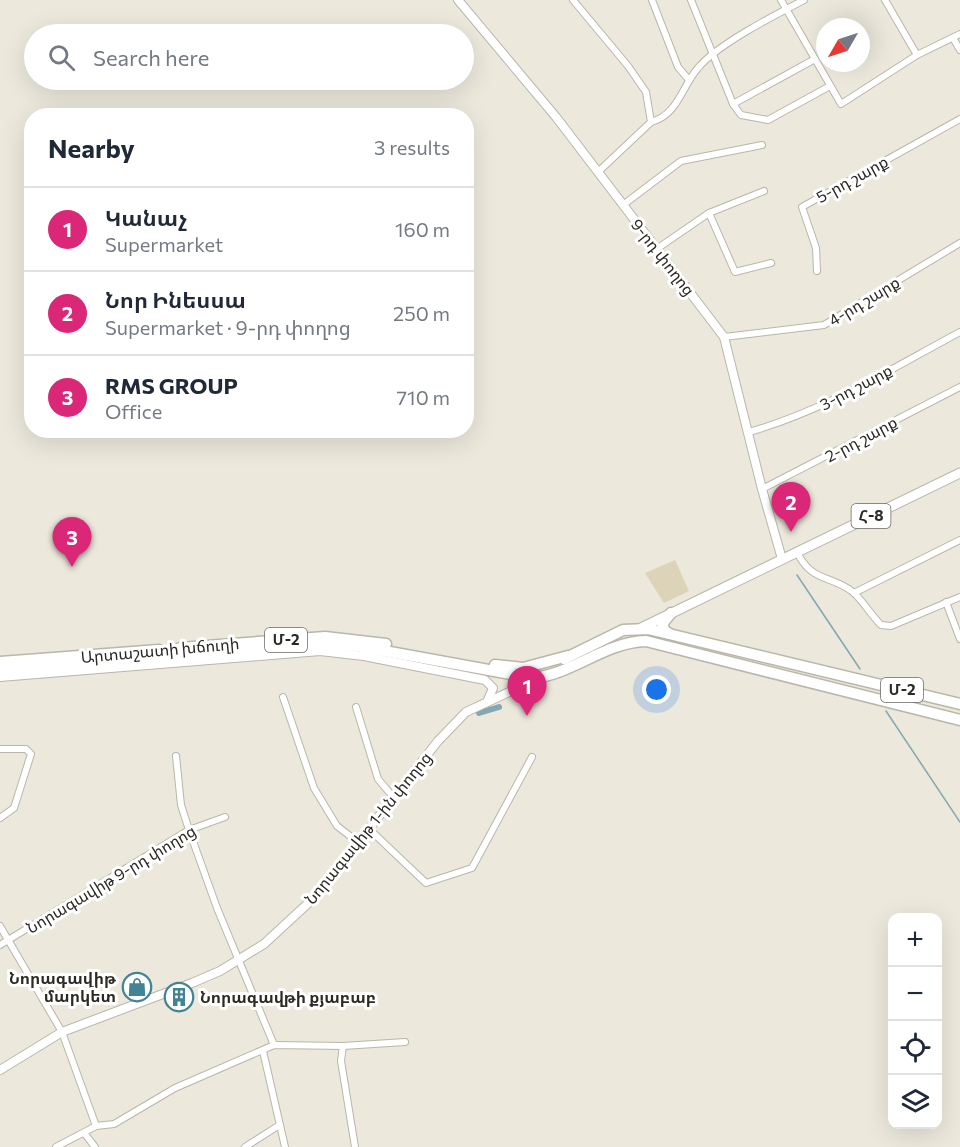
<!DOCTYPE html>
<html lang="en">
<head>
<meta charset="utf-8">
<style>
	body { margin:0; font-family:Commissioner,"Noto Sans Armenian",sans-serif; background:#f6f6f7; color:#1f2937 }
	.controls { position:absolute; right:18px; bottom:18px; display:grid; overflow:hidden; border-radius:12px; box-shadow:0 6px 24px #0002 }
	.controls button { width:54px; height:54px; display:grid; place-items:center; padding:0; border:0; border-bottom:2px solid #e0e1e3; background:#fff; color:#1f2937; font:30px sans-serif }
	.compass { position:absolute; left:816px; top:18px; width:54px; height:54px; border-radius:50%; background:#fff; box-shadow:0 6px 24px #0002; rotate:231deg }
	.you { position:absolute; left:657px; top:690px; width:21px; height:21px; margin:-15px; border:4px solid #fff; border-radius:50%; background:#1a73e8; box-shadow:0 0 0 9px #1a73e833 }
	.badge { display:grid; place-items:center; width:39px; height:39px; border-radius:50%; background:#db2777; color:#fff; font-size:20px; font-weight:700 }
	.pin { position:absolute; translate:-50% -50px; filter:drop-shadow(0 2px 3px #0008) }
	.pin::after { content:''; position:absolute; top:32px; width:21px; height:18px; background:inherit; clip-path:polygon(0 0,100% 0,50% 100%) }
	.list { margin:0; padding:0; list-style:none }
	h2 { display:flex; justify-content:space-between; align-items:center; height:78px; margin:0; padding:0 24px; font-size:26px }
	h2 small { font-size:20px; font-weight:400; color:#747a83 }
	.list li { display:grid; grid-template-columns:39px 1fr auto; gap:18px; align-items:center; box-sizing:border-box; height:84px; padding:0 24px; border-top:2px solid #e0e1e3 }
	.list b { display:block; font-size:22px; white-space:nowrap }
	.list p { margin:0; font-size:20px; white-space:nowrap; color:#747a83 }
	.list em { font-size:20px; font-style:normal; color:#747a83 }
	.icon { flex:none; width:33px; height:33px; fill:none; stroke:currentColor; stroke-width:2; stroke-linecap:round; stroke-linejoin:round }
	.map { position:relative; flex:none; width:960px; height:1147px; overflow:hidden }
	.search { position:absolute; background:#fff; box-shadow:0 6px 24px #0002; left:24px; top:24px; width:450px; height:66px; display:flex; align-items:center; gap:15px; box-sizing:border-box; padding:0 21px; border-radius:33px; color:#747a83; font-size:22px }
	.panel { position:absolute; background:#fff; box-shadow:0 6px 24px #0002; left:24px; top:108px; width:450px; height:330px; border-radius:24px }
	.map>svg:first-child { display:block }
</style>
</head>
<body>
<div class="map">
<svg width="960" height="1147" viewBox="0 0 960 1147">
	<rect width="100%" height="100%" fill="#ece8dc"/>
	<path fill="#dcd3b9" d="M675,560L689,591L664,603L645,573Z"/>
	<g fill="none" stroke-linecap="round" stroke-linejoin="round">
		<g stroke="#83a7b3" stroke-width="1.5">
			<path d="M797,575L860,669"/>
			<path d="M886,711L960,822"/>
		</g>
		<path stroke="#83a7b3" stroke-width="6" d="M479,713L499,707"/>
		<g stroke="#b9b6aa" stroke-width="8">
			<g id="street">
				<path d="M573,0L628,66L646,92L651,122L598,172"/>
				<path d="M652,0L678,67L689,80"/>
				<path d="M691,0L733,104L741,115L768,120L830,86"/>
				<path d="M781,0L841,104L917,55L960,34"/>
				<path d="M885,0L917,55"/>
				<path d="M953,38L960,50"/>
				<path d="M733,104L815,59"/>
				<path d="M651,122C678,115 682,86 698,68C718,44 775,15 804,0"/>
				<path d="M623,205L681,161L762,145"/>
				<path d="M709,213L764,191"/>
				<path d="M658,248L709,213L735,272L771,263"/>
				<path d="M817,271L816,248L802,207L960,119"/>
				<path d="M724,337L824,325L960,243"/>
				<path d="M749,432C824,411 891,369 960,332"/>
				<path d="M762,489L960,387"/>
				<path d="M797,552C811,582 831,575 853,592C863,601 871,615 881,625L891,626L960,597"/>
				<path d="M854,593L960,540"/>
				<path d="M946,602L960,639"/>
				<path d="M283,697L314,788L337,826L359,843"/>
				<path d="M356,707L378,779L394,798"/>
				<path d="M0,749H26L31,754L14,808L0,818"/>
				<path d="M176,756L181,805L189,830L217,908L274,1045"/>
				<path d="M369,829L426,883L472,868L532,757"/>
				<path d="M0,926L62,1032L96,1126"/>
				<path d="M0,945L189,830L225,817"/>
				<path d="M343,1046L341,1061L355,1147"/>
				<path d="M263,1051L285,1147"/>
				<path d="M85,1134L95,1147"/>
				<path d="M56,1147L96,1126L114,1124L175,1088L274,1045L343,1046L405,1042"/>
				<path d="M245,1147L278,1126"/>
			</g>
		</g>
		<g stroke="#b9b6aa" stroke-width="10">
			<g id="secondary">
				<path d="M458,0L556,117L724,337L762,489L782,559"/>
				<path d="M0,677L320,651L364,656L485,680L493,688L488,700"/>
				<path d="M0,1070L62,1032L192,983L220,971L264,944L316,896L438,741L466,712L537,679"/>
			</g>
		</g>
		<g stroke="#b9b6aa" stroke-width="11">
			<path id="primary" d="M641,628L960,473"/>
		</g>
		<g stroke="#b9b6aa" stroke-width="13">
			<g id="highway">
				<path d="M670,634L665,631L662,624L671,613"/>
				<path d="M180,648L325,637L386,644"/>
				<path d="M564,659L623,630L648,629L960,704"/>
				<path d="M0,662L159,650"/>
				<path d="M495,665L523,668L568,656"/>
				<path d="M0,669L323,645L357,646L533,678C573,674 605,642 646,641L960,720"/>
			</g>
		</g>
		<use href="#street" stroke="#fff" stroke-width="6"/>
		<use href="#secondary" stroke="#fff" stroke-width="8"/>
		<use href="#primary" stroke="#fff" stroke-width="9"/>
		<use href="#highway" stroke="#fff" stroke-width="10"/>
	</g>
	<defs>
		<g id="shop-ring" transform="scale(1.5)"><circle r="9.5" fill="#fff" stroke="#438396" stroke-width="1.5"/><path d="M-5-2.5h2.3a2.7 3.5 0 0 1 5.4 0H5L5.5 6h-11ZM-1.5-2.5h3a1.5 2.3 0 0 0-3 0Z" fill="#438396"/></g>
		<g id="building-ring" transform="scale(1.5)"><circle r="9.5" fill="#fff" stroke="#438396" stroke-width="1.5"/><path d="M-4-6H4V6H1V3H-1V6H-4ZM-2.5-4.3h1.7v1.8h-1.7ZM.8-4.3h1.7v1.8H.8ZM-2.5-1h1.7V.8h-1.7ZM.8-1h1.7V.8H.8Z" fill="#438396"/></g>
	</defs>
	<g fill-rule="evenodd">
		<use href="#shop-ring" x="137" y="987"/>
		<use href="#building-ring" x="179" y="997"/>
	</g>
	<g text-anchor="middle" stroke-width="6" stroke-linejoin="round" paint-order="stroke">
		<g fill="#fff" stroke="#6b6a66" stroke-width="1.5">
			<rect x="851.5" y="504" width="39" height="24" rx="4.5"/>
			<rect x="265" y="628" width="42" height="24" rx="4.5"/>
			<rect x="881" y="678" width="42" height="24" rx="4.5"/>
		</g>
		<g font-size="15" font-weight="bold" fill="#2b2a25">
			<text x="871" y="521">Հ-8</text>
			<text x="286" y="645">Մ-2</text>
			<text x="902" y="695">Մ-2</text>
		</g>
		<g font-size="16" fill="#2b2a25" stroke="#fff">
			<text transform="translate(852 179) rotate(-29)" y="6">5-րդ շարք</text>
			<text transform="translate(663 257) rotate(52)" y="6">9-րդ փողոց</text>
			<text transform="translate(864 301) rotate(-31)" y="6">4-րդ շարք</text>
			<text transform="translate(856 387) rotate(-28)" y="6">3-րդ շարք</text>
			<text transform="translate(861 439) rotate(-28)" y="6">2-րդ շարք</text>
			<text transform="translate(160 650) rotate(-5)" y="6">Արտաշատի խճուղի</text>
			<text transform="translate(368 828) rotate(-51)" y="6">Նորագավիթ 1-ին փողոց</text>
			<text transform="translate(111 879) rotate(-31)" y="6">Նորագավիթ 9-րդ փողոց</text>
		</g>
		<g font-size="16" font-weight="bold" fill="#2b2a25" stroke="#fff" text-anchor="end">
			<text x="116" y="984">Նորագավիթ<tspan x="116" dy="18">մարկետ</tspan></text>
			<text x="200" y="1003" text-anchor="start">Նորագավթի քյաբաբ</text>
		</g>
	</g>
</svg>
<div class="controls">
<button>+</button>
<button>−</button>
<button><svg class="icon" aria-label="locate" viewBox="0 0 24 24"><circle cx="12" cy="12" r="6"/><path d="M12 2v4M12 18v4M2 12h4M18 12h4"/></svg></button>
<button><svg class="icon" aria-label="layers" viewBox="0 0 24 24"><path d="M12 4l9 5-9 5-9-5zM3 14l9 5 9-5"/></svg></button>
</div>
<svg class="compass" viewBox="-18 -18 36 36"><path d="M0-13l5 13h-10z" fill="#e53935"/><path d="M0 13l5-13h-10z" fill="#747a83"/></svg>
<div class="you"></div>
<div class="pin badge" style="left:527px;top:716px">1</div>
<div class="pin badge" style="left:791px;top:532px">2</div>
<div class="pin badge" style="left:72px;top:567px">3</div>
<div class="search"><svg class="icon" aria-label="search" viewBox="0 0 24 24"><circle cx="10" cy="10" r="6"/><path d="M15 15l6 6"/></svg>Search here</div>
<section class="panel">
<h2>Nearby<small>3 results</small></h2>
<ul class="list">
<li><span class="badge">1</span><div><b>Կանաչ</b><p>Supermarket</p></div><em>160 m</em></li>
<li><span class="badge">2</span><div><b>Նոր Ինեսսա</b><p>Supermarket · 9-րդ փողոց</p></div><em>250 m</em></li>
<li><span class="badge">3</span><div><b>RMS GROUP</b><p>Office</p></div><em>710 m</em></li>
</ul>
</section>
</div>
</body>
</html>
